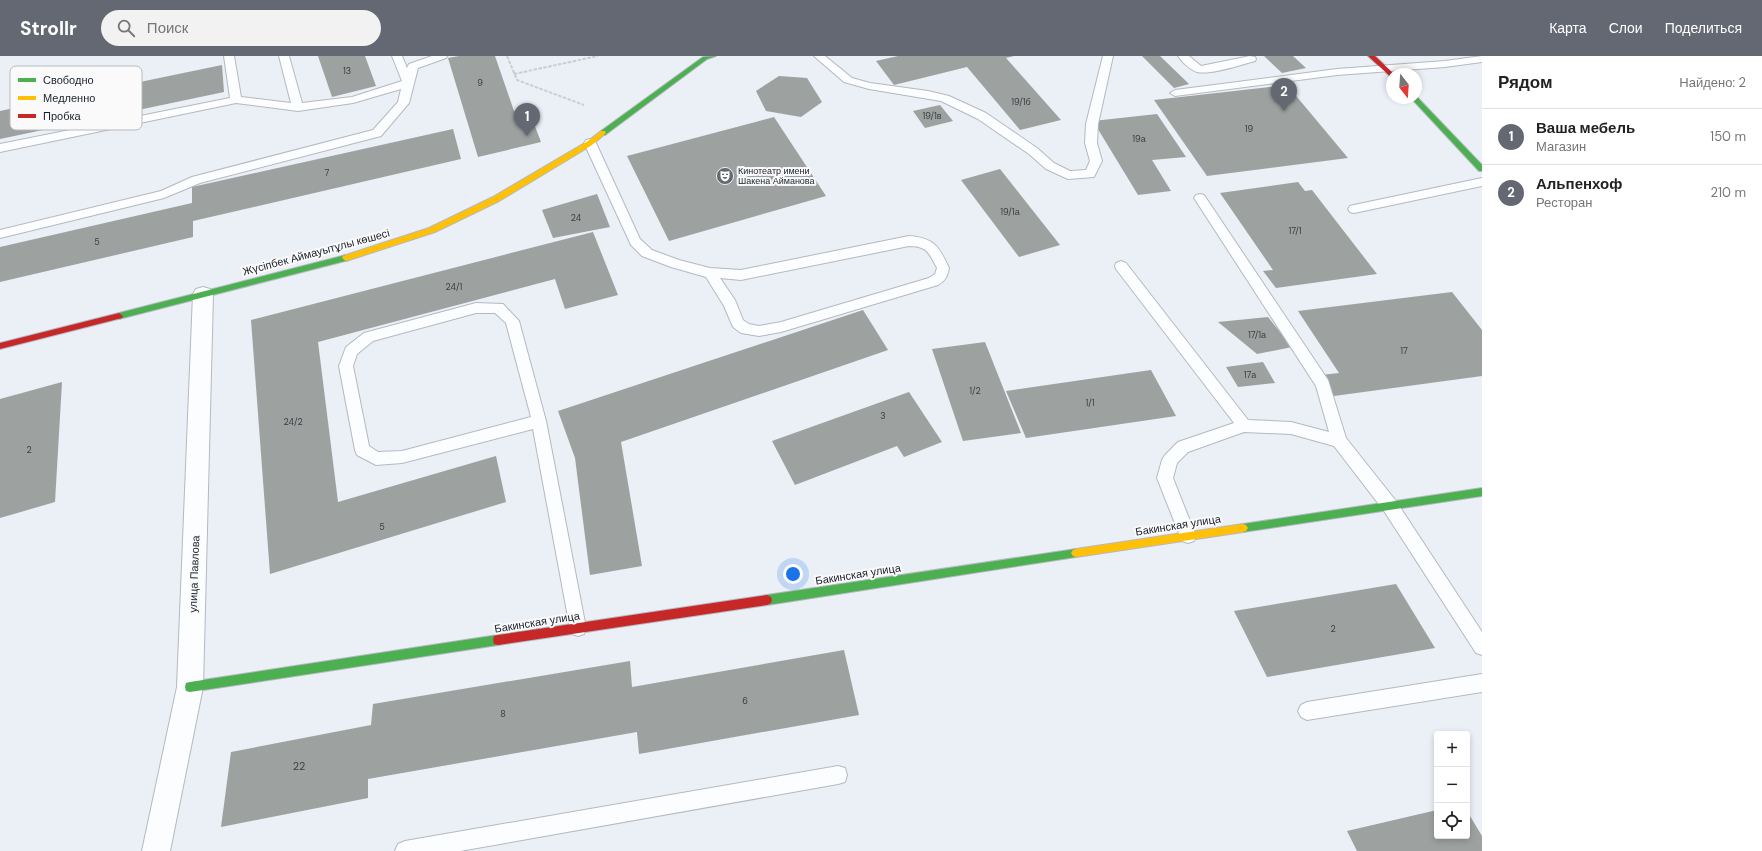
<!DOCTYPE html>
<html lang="ru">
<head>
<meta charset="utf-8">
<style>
	body { margin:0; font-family:"DM Sans",sans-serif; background:#f2f2f2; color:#222 }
	.controls { position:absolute; right:12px; bottom:12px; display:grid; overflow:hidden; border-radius:4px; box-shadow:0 2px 6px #0003 }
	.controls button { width:36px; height:36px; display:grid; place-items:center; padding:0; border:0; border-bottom:1px solid #e0e0e0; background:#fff; color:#222; font:20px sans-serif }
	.compass { position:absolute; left:1386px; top:12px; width:36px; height:36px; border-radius:50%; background:#fff; box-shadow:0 2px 6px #0003; rotate:163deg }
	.you { position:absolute; left:793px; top:518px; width:14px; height:14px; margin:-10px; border:3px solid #fff; border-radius:50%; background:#1a73e8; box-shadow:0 0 0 6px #1a73e833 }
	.badge { display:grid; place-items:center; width:26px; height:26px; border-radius:50%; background:#636872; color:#fff; font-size:13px; font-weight:700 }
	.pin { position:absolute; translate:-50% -33px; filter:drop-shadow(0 1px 2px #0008) }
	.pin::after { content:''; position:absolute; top:21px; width:14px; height:12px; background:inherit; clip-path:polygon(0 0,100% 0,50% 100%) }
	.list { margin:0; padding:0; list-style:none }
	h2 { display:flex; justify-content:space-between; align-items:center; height:52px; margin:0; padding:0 16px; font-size:17px }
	h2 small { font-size:13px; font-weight:400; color:#767676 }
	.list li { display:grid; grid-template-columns:26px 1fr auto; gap:12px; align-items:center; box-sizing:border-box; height:56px; padding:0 16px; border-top:1px solid #e0e0e0 }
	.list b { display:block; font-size:15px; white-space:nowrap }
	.list p { margin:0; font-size:13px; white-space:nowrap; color:#767676 }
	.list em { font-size:13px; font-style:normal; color:#767676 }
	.icon { flex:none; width:22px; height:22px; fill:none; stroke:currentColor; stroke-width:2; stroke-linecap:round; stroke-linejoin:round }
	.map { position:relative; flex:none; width:1482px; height:795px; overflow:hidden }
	header { display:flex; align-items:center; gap:24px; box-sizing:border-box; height:56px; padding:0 20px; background:#636872; color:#fff }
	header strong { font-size:19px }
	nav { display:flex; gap:22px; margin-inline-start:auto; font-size:14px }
	.search { width:280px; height:36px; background:#f2f2f2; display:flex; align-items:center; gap:10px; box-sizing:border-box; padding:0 14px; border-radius:22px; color:#767676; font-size:15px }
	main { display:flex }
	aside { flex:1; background:#fff }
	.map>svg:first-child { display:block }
</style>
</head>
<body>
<header>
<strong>Strollr</strong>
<div class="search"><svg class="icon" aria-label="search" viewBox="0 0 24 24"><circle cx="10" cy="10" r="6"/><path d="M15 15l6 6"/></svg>Поиск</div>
<nav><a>Карта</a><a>Слои</a><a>Поделиться</a></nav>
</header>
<main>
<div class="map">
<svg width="1482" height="795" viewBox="0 0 1482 795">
	<rect width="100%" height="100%" fill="#ebeff6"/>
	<g fill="#9da19f">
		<path d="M318,0H365L376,30L332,41Z"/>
		<path d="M459,0H495L514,55L528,52L541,86L478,101L448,2Z"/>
		<path d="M898,0H1014L1006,2L1061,64L1020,74L967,11L894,29L876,5Z"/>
		<path d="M1142,0H1160L1189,28L1174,32Z"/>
		<path d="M1264,0H1293L1306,12L1282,17Z"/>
		<path d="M222,9L224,36L0,83V55Z"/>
		<path d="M779,20L807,22L822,46L801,61L766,55L756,35Z"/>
		<path d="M1287,29L1348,102L1207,120L1154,44Z"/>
		<path d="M940,49L953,65L925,72L913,55Z"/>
		<path d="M1157,58L1186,101L1152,104L1171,135L1138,139L1093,65Z"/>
		<path d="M774,61L826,140L669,185L627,100Z"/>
		<path d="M453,73L461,103L193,165V181L0,226V191L192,147V131Z"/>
		<path d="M1000,113L1060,189L1019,201L961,124Z"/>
		<path d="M1298,126L1305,135L1312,134L1377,218L1276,232L1263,215L1273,214L1220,137Z"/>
		<path d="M597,138L610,171L553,182L542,154Z"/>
		<path d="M593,176L618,239L565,253L555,223L318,286L338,446L496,400L506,446L270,518L251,264Z"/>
		<path d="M1452,236L1482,274V320L1334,340L1321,319L1339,317L1298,255Z"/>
		<path d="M863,254L888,294L621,386L642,510L590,519L575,402L558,355Z"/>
		<path d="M1268,261L1292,291L1257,298L1218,266Z"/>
		<path d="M985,286L1021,377L963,385L932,293Z"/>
		<path d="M1263,306L1275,327L1238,331L1226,311Z"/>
		<path d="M1151,314L1176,360L1026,382L1006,335Z"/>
		<path d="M62,326L55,446L0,462V343Z"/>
		<path d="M909,336L942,386L904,401L897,390L795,429L772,385Z"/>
		<path d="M1396,528L1435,592L1267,621L1234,555Z"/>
		<path d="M844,594L859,659L639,698L637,676L368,723V742L221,771L231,696L371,669L373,648L630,605L632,631Z"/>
		<path d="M1437,754V780H1467V755L1482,780V795H1357L1347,775Z"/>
	</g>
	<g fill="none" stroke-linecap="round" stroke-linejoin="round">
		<g stroke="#b4b9c2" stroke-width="2">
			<g id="lane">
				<path d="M224,0H234L241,41L291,47L279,0H289L302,47L352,41L402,25L392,0H402L407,12L409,8L432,0H447L446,2L418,12L409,47L381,80L200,127L164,142L0,182V174L161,135L192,121L373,74L398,46L401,33L353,47L298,55L236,47L0,96V88L230,42Z"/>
				<path d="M814,0H825L852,22L870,27L928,35L949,40L986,57L1037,92L1054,107L1070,115L1086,114L1090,105L1085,87L1086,68L1103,0H1113L1098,68L1097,87L1102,105L1094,121L1068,123L1046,113L1029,98L978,63L941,45L869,33L844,26Z"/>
				<path d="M1178,0H1189L1201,10L1250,0L1255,1L1256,3L1255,5C1240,9 1211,19 1197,16C1190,14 1181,5 1178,0Z"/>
				<path d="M1482,0V6L1445,11L1337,19L1175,40L1170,37L1175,34L1337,13L1445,5Z"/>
				<path d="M590,83L594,84L596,87L640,183L652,194L679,204L710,212L741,214L909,180C935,182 939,191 949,212C947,221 946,224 938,229L781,276L759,280L741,277L733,271L724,250L706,221L671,211L642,200L631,189L584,87L586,84ZM909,190C927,190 929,197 937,212L935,218L929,222L781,266L759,270L749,268L743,264L735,244L720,222L741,224Z"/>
				<path d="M1482,122V130L1354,157L1350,156L1348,153L1350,150L1354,149Z"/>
				<path d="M1200,138L1204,139L1328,324L1346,382L1396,445L1482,576V599L1476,597L1384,455L1334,390L1291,378L1244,376L1188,396L1177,407L1173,422L1196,480L1194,485L1188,487L1182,485L1157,422L1162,404L1165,399L1178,386L1234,367L1116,213L1115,210L1116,207L1121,205L1126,207L1248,364L1291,366L1329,376L1316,330L1196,145L1194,142L1196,139Z"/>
				<path d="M476,247L503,248L519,265L546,365L586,572L584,578L578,580L572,578L570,572L533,373L402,407L376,409L357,399L355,394L339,310L346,291L364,277ZM476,257H495L506,267L531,361L402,395L378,396L369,390L353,310L357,298L373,285Z"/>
				<path d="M1482,618V636L1307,664L1301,661L1298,655L1301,649L1307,646Z"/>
				<path d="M838,710L845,712L847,719L845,726L838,728L460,795H395L398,788L405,785Z"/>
			</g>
		</g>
		<g stroke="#b4b9c2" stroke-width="2">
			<path id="street" d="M203,231L210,233L213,238L203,631L170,795H142L177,631L193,238L196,233Z"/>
		</g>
		<g stroke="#b4b9c2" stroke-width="2">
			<g id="fast">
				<path d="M716,0L707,3L605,79H601V75L703,1Z"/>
				<path d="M1416,40L1482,109V115H1479L1411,42H1416Z"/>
				<path d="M346,199L350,202L349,204L119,263L115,260L119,257Z"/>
				<path d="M1482,432V440L1243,476L1240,475L1238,472L1240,469L1243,468Z"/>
				<path d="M1076,493L1079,494L1081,497L1079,500L1076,501L767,549L763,547L762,544L763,541L767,539Z"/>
				<path d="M498,579L502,580L503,584L502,588L498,589L190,636L186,635L185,631L186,627L190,626Z"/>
			</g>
		</g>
		<g stroke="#b4b9c2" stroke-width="2">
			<g id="slow">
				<path d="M601,75H605L606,77L592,89L499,145L435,176L346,205L342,202L343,200L429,172L493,141L588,85Z"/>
				<path d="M1243,468L1246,469L1248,472L1246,475L1243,476L1076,501L1073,500L1071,497L1073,494L1076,493Z"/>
			</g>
		</g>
		<g stroke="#b4b9c2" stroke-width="2">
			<g id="jam">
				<path d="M1368,0H1375L1394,18H1392V22Z"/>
				<path d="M119,257L123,260L122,262L0,293V287Z"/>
				<path d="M767,539L771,541L772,544L771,547L767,549L498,589L494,588L493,584L494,580L498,579Z"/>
			</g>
		</g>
		<g stroke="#cbcdd0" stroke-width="2" stroke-dasharray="3.5 1.5" stroke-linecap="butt">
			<path d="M507,0L517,24L584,49"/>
			<path d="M514,18L598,0"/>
		</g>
		<use href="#lane" fill="#fcfdfe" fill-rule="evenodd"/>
		<use href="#street" fill="#fcfdfe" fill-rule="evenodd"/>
		<use href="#fast" fill="#4caf50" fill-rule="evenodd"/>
		<use href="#slow" fill="#ffc107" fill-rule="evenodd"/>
		<use href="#jam" fill="#c62828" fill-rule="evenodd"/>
	</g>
	<defs>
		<g id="theatre-disc" transform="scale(0.9)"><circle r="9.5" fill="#636872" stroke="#fafafa"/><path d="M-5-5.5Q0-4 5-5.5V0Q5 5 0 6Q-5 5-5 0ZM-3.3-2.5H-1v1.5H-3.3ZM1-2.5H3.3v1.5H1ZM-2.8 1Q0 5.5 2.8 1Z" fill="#fff"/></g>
	</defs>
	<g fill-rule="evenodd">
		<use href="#theatre-disc" x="725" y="120"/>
	</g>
	<g text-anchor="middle" stroke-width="4" stroke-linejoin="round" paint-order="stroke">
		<g font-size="9" fill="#3b4048">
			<text x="347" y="18">13</text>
			<text x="480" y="30">9</text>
			<text x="1021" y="49">19/1б</text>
			<text x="932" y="63">19/1в</text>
			<text x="1249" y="76">19</text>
			<text x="1139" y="86">19а</text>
			<text x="327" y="120">7</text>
			<text x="1010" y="159">19/1а</text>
			<text x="576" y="165">24</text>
			<text x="1295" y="178">17/1</text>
			<text x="97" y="189">5</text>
			<text x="454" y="234">24/1</text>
			<text x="1257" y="282">17/1а</text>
			<text x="1404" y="298">17</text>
			<text x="1250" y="322">17а</text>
			<text x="975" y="338">1/2</text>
			<text x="1090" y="350">1/1</text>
			<text x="883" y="363">3</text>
			<text x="293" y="369">24/2</text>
			<text x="29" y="397">2</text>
			<text x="382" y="474">5</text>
			<text x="1333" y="576">2</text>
			<text x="745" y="648">6</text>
			<text x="503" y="661">8</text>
		</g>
		<g font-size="9" fill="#1a202b" stroke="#fafafa" text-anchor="start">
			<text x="738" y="118">Кинотеатр имени<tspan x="738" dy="10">Шакена Айманова</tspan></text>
		</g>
		<g font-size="11" fill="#1a202b" stroke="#fafafa">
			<text transform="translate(316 196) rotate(-15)" y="4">Жүсіпбек Аймауытұлы көшесі</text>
			<text transform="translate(1178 469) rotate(-9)" y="4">Бакинская улица</text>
			<text transform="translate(194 518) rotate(-88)" y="4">улица Павлова</text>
			<text transform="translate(858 518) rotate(-9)" y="4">Бакинская улица</text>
			<text transform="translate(537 566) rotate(-9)" y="4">Бакинская улица</text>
		</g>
		<g font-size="11" fill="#3b4048">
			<text x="299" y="714">22</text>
		</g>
	</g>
	<rect x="10" y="10" width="132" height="64" rx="6" fill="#fafafa" stroke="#b7b9bc" stroke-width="1"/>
	<rect x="18" y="22" width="18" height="4" fill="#4caf50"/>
	<rect x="18" y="40" width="18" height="4" fill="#ffc107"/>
	<rect x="18" y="58" width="18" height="4" fill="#c62828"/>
	<g font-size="11" fill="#1a202b">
		<text x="43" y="28">Свободно</text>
		<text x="43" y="46">Медленно</text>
		<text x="43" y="64">Пробка</text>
	</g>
</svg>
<div class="controls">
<button>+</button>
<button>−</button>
<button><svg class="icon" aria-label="locate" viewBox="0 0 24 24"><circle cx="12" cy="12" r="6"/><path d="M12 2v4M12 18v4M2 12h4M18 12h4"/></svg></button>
</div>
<svg class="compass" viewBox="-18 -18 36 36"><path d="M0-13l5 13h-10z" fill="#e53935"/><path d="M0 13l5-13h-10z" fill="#767676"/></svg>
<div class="you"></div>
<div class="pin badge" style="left:527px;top:80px">1</div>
<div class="pin badge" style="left:1284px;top:55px">2</div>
</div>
<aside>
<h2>Рядом<small>Найдено: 2</small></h2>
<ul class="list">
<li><span class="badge">1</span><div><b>Ваша мебель</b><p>Магазин</p></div><em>150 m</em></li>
<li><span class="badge">2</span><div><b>Альпенхоф</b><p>Ресторан</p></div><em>210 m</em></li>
</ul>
</aside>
</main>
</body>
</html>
